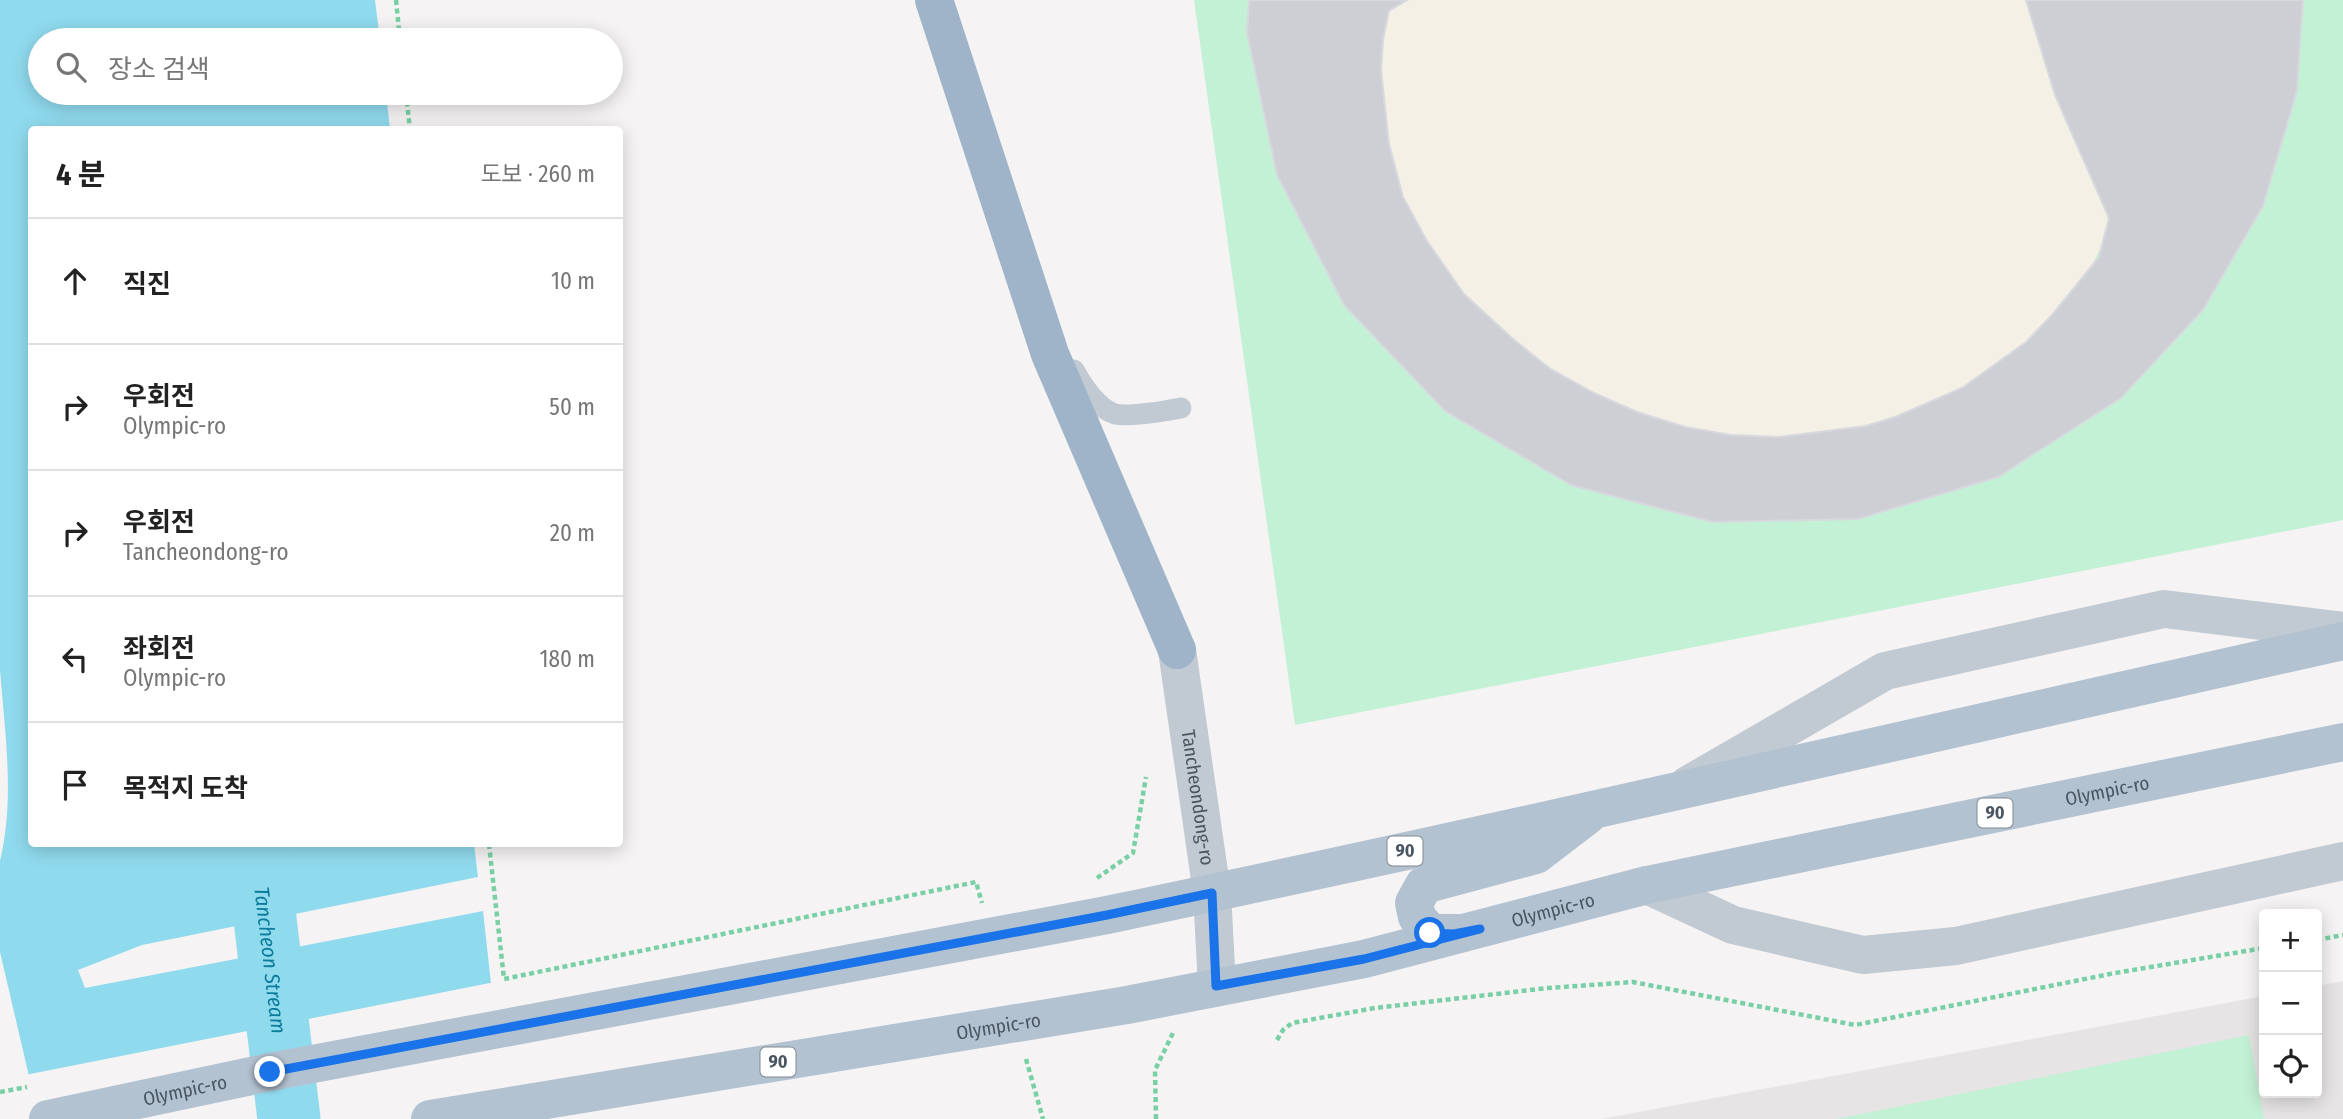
<!DOCTYPE html>
<html lang="ko">
<head>
<meta charset="utf-8">
<style>
	body { margin:0; font-family:"Fira Sans Condensed","Noto Sans KR",sans-serif; background:#f2f2f2; color:#222 }
	.controls { position:absolute; right:21px; bottom:21px; display:grid; overflow:hidden; border-radius:7px; box-shadow:0 4px 18px #0003 }
	.controls button { width:63px; height:63px; display:grid; place-items:center; padding:0; border:0; border-bottom:2px solid #e0e0e0; background:#fff; color:#222; font:35px sans-serif }
	.stop { position:absolute; width:21px; height:21px; margin:-16px; border:5px solid #1a73e8; border-radius:50%; background:#fff }
	.stop.end { background:#1a73e8; border-color:#fff; box-shadow:0 2px 7px #0008 }
	.list { margin:0; padding:0; list-style:none }
	h2 { display:flex; justify-content:space-between; align-items:center; height:91px; margin:0; padding:0 28px; font-size:30px }
	h2 small { font-size:23px; font-weight:400; color:#767676 }
	.list li { display:grid; grid-template-columns:46px 1fr auto; gap:21px; align-items:center; box-sizing:border-box; height:126px; padding:0 28px; border-top:2px solid #e0e0e0 }
	.list b { display:block; font-size:26px; white-space:nowrap }
	.list p { margin:0; font-size:23px; white-space:nowrap; color:#767676 }
	.list em { font-size:23px; font-style:normal; color:#767676 }
	.icon { flex:none; width:38px; height:38px; fill:none; stroke:currentColor; stroke-width:2; stroke-linecap:round; stroke-linejoin:round }
	.map { position:relative; flex:none; width:2343px; height:1119px; overflow:hidden }
	.search { position:absolute; background:#fff; box-shadow:0 4px 18px #0003; left:28px; top:28px; width:595px; height:77px; display:flex; align-items:center; gap:18px; box-sizing:border-box; padding:0 24px; border-radius:38px; color:#767676; font-size:26px }
	.panel { position:absolute; background:#fff; box-shadow:0 4px 18px #0003; left:28px; top:126px; width:595px; height:721px; border-radius:7px }
	.map>svg:first-child { display:block }
</style>
</head>
<body>
<div class="map">
<svg width="2343" height="1119" viewBox="0 0 2343 1119">
	<rect width="100%" height="100%" fill="#f5f3f3"/>
	<path fill="#e6e4e5" d="M2343,981V1119H1601L2264,996V1093H2317V986Z"/>
	<g fill="#c3f1d5">
		<path d="M1194,0H2343V520L1295,725Z"/>
		<path d="M2249,1035L2264,1119H1837Z"/>
	</g>
	<path fill="#f5f0e5" d="M1407,0H2026C2036,31 2044,64 2055,95C2064,120 2076,144 2087,168C2093,180 2110,210 2108,222C2101,266 2067,300 2037,331C1960,410 1842,444 1734,435C1636,427 1529,367 1464,294C1454,283 1446,269 1438,256C1424,237 1410,215 1402,193C1381,136 1376,69 1389,11Z"/>
	<path fill="#90daee" d="M0,0H375L380,40H40V93H386L390,129L32,130V844H474L478,877L142,945L78,970L85,988L483,911L506,1119H39L0,952V861C15,799 5,733 0,670Z"/>
	<path fill="#f5f3f3" d="M495,982L510,1119H35L25,1075Z"/>
	<g fill="none" stroke-linecap="round" stroke-linejoin="round">
		<path stroke="#90daee" stroke-width="63" id="s1" d="M256,844L289,1119"/>
	</g>
	<path fill="#cdcfd5" stroke="#d7d9de" stroke-width="2" d="M1249,0H1407L1389,11L1383,39L1381,70L1389,144L1403,197L1427,241L1464,294L1512,338L1549,368L1594,393L1637,412L1685,427L1731,435L1779,437L1866,426L1895,417L1962,388L2026,342L2052,315L2099,257L2109,218L2055,95L2026,0H2303L2297,91L2263,206L2203,310L2121,398L1998,477L1858,519L1712,522L1571,485L1445,411L1344,305L1277,175L1247,33Z"/>
	<g fill="none" stroke-linecap="round" stroke-linejoin="round">
		<g stroke="#7ad0a6" stroke-width="4.5" stroke-dasharray="5 3.5" stroke-linecap="butt">
			<path d="M396,0L400,40"/>
			<path d="M406,93L410,130"/>
			<path d="M489,844L504,979L976,882L982,903"/>
			<path d="M1097,878L1133,853L1146,777"/>
			<path d="M2317,940L2343,935"/>
			<path d="M1277,1040L1283,1030L1292,1023L1375,1008L1548,988L1633,982L1855,1025L2115,973L2264,948"/>
			<path d="M1026,1059L1043,1119"/>
			<path d="M0,1092L27,1087"/>
			<path d="M1156,1119L1155,1070L1173,1033"/>
		</g>
		<path stroke="#c1cad2" stroke-width="21" d="M1074,370C1082,385 1098,409 1115,414C1129,417 1165,411 1181,408"/>
		<g stroke="#c1cad2" stroke-width="38">
			<path id="s2" d="M1177,650L1212,893L1217,986"/>
			<path d="M1688,785L1885,671L2164,609L2343,631"/>
			<path d="M1647,885L1733,925L1863,955L1956,946L2343,861"/>
		</g>
		<g stroke="#b3c2d1" stroke-width="38">
			<path d="M1462,933H1430L1417,917L1414,903L1424,885L1536,855L1587,816"/>
			<path id="s3" d="M48,1119L270,1072L1107,915C1520,829 1931,733 2343,641"/>
			<path id="s4" d="M430,1119L1127,1005L1364,959L1647,885L2343,742"/>
		</g>
		<path stroke="#9fb4c9" stroke-width="38" d="M934,0L1050,354L1177,650"/>
	</g>
	<g fill="none" stroke-linecap="round" stroke-linejoin="round">
		<path stroke="#1a73e8" stroke-width="9" d="M270,1072L1107,915L1212,893L1216,986L1364,959L1480,929L1454,934L1430,933"/>
	</g>
	<g text-anchor="middle" stroke-width="5" stroke-linejoin="round" paint-order="stroke">
		<g fill="#fff" stroke="#808990" stroke-width="2">
			<rect x="1977.5" y="798.5" width="35" height="29" rx="5"/>
			<rect x="1387.5" y="836.5" width="35" height="29" rx="5"/>
			<rect x="760.5" y="1047.5" width="35" height="29" rx="5"/>
		</g>
		<g font-size="18" font-weight="bold" fill="#4a5661">
			<text x="1995" y="819">90</text>
			<text x="1405" y="857">90</text>
			<text x="778" y="1068">90</text>
		</g>
		<g font-size="19" fill="#4a5661" stroke="#fff">
			<text dy="7" stroke="none"><textPath href="#s4" startOffset="1710">Olympic-ro</textPath></text>
			<text dy="7" stroke="none"><textPath href="#s2" startOffset="149">Tancheondong-ro</textPath></text>
			<text dy="7" stroke="none"><textPath href="#s4" startOffset="1143">Olympic-ro</textPath></text>
			<text dy="7" stroke="none"><textPath href="#s4" startOffset="576">Olympic-ro</textPath></text>
			<text dy="7" stroke="none"><textPath href="#s3" startOffset="140">Olympic-ro</textPath></text>
		</g>
		<g font-size="21" font-style="italic" fill="#0c7c9b" stroke="#fff">
			<text dy="7" stroke="none"><textPath href="#s1" startOffset="117">Tancheon Stream</textPath></text>
		</g>
	</g>
</svg>
<div class="controls">
<button>+</button>
<button>−</button>
<button><svg class="icon" aria-label="locate" viewBox="0 0 24 24"><circle cx="12" cy="12" r="6"/><path d="M12 2v4M12 18v4M2 12h4M18 12h4"/></svg></button>
</div>
<div class="stop" style="left:1430px;top:933px"></div>
<div class="stop end" style="left:270px;top:1072px"></div>
<div class="search"><svg class="icon" aria-label="search" viewBox="0 0 24 24"><circle cx="10" cy="10" r="6"/><path d="M15 15l6 6"/></svg>장소 검색</div>
<section class="panel">
<h2>4 분<small>도보 · 260 m</small></h2>
<ul class="list">
<li><svg class="icon" aria-label="ahead" viewBox="0 0 24 24"><path d="M12 20V5M6 11l6-6 6 6"/></svg><div><b>직진</b></div><em>10 m</em></li>
<li><svg class="icon" aria-label="right" viewBox="0 0 24 24"><path d="M7 20v-9h11M14 6l5 5-5 5"/></svg><div><b>우회전</b><p>Olympic-ro</p></div><em>50 m</em></li>
<li><svg class="icon" aria-label="right" viewBox="0 0 24 24"><path d="M7 20v-9h11M14 6l5 5-5 5"/></svg><div><b>우회전</b><p>Tancheondong-ro</p></div><em>20 m</em></li>
<li><svg class="icon" aria-label="left" viewBox="0 0 24 24"><path d="M17 20v-9H6M10 6l-5 5 5 5"/></svg><div><b>좌회전</b><p>Olympic-ro</p></div><em>180 m</em></li>
<li><svg class="icon" aria-label="arrive" viewBox="0 0 24 24"><path d="M6 21V4h12l-3 4 3 4H6"/></svg><div><b>목적지 도착</b></div></li>
</ul>
</section>
</div>
</body>
</html>
